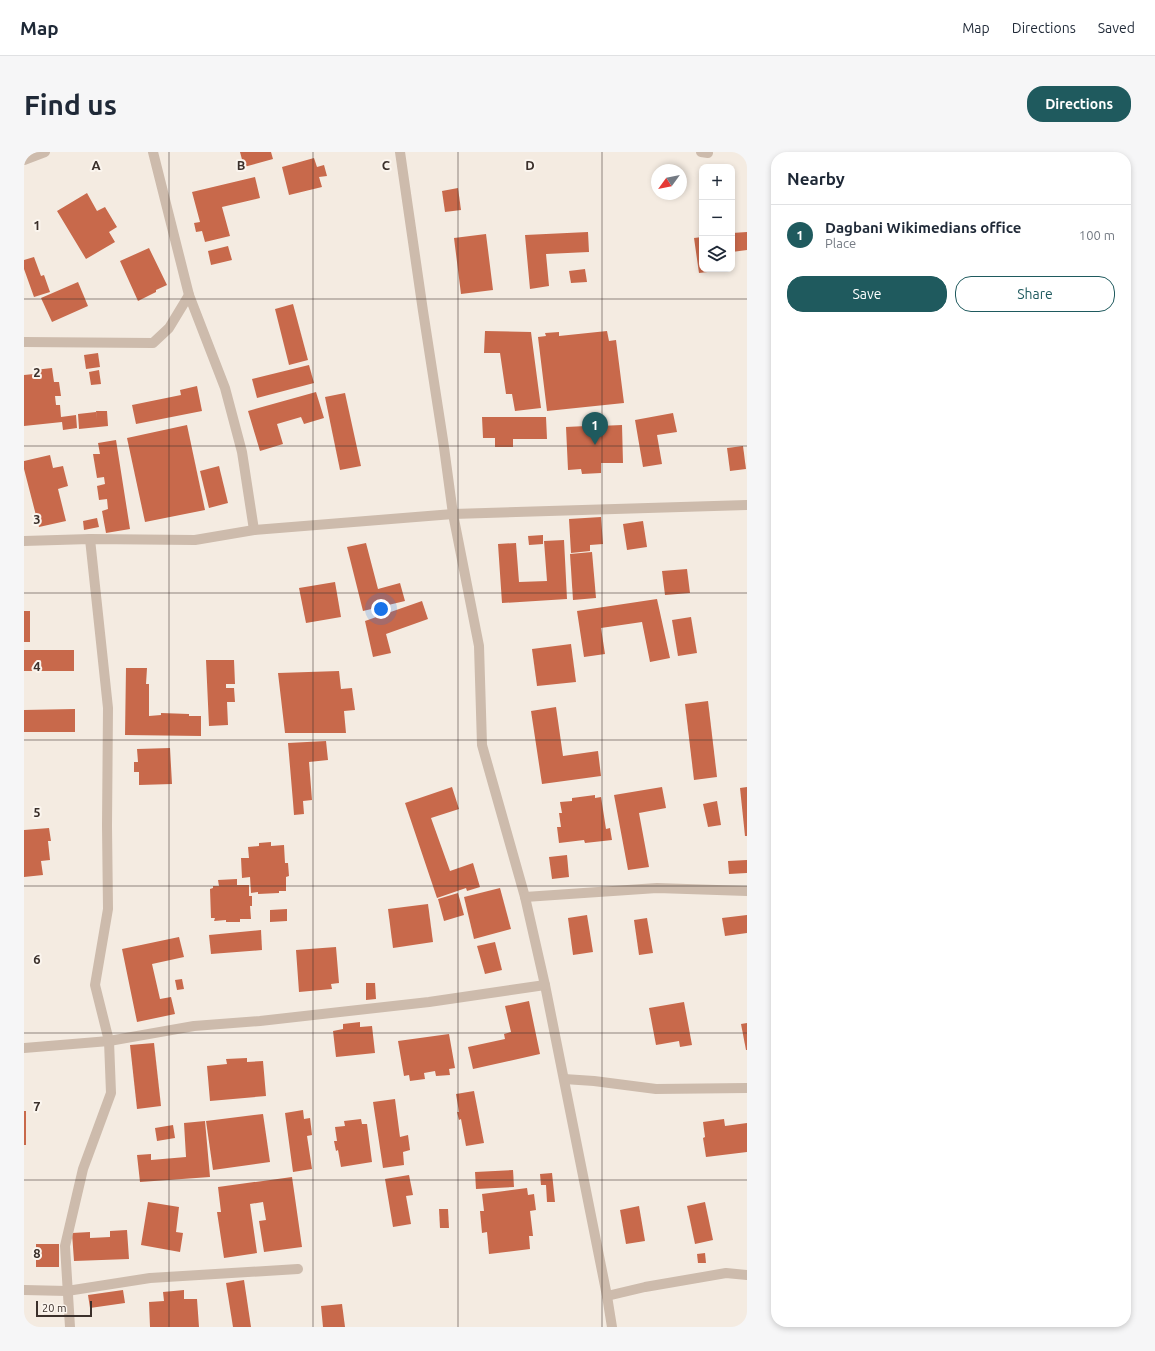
<!DOCTYPE html>
<html lang="en">
<head>
<meta charset="utf-8">
<style>
	body { margin:0; font-family:Ubuntu,sans-serif; background:#f6f6f7; color:#1f2937 }
	.controls { position:absolute; right:12px; top:12px; display:grid; overflow:hidden; border-radius:8px; box-shadow:0 2px 6px #0003 }
	.controls button { width:36px; height:36px; display:grid; place-items:center; padding:0; border:0; border-bottom:1px solid #e0e1e3; background:#fff; color:#1f2937; font:20px sans-serif }
	.compass { position:absolute; left:627px; top:12px; width:36px; height:36px; border-radius:50%; background:#fff; box-shadow:0 2px 6px #0003; rotate:237deg }
	.scale { position:absolute; left:12px; bottom:10px; width:56px; box-sizing:border-box; padding-left:4px; border:2px solid #3b302b; border-top:0; font-size:11px; line-height:14px; white-space:nowrap; color:#3b302b; -webkit-text-stroke:3px #fbf5ee; paint-order:stroke }
	.you { position:absolute; left:357px; top:457px; width:14px; height:14px; margin:-10px; border:3px solid #fff; border-radius:50%; background:#1a73e8; box-shadow:0 0 0 6px #1a73e833 }
	.badge { display:grid; place-items:center; width:26px; height:26px; border-radius:50%; background:#1f5a5e; color:#fff; font-size:13px; font-weight:700 }
	.pin { position:absolute; translate:-50% -33px; filter:drop-shadow(0 1px 2px #0008) }
	.pin::after { content:''; position:absolute; top:21px; width:14px; height:12px; background:inherit; clip-path:polygon(0 0,100% 0,50% 100%) }
	.list { margin:0; padding:0; list-style:none }
	h2 { display:flex; justify-content:space-between; align-items:center; height:52px; margin:0; padding:0 16px; font-size:17px }
	h2 small { font-size:13px; font-weight:400; color:#747a83 }
	.list li { display:grid; grid-template-columns:26px 1fr auto; gap:12px; align-items:center; box-sizing:border-box; height:60px; padding:0 16px; border-top:1px solid #e0e1e3 }
	.list b { display:block; font-size:15px; white-space:nowrap }
	.list p { margin:0; font-size:13px; white-space:nowrap; color:#747a83 }
	.list em { font-size:13px; font-style:normal; color:#747a83 }
	.actions { display:flex; gap:8px; padding:12px 16px }
	.actions a { flex:1; padding:9px 0; border:1px solid #1f5a5e; border-radius:16px; text-align:center; font-size:14px; color:#1f5a5e }
	.actions .main { background:#1f5a5e; color:#fff }
	.icon { flex:none; width:22px; height:22px; fill:none; stroke:currentColor; stroke-width:2; stroke-linecap:round; stroke-linejoin:round }
	.map { position:relative; flex:none; width:723px; height:1175px; overflow:hidden; border-radius:16px }
	header { display:flex; align-items:center; gap:24px; box-sizing:border-box; height:56px; padding:0 20px; background:#fff; border-bottom:1px solid #e0e1e3 }
	header strong { font-size:19px }
	nav { display:flex; gap:22px; margin-inline-start:auto; font-size:14px }
	.intro { display:flex; align-items:center; justify-content:space-between; box-sizing:border-box; height:96px; padding:0 24px }
	h1 { margin:0; font-size:28px }
	.button { padding:10px 18px; border-radius:16px; background:#1f5a5e; color:#fff; font-size:14px; font-weight:700 }
	main { display:flex; gap:24px; padding:0 24px }
	aside { flex:1; background:#fff; border-radius:16px; box-shadow:0 2px 6px #0003 }
	.map>svg:first-child { display:block }
</style>
</head>
<body>
<header>
<strong>Map</strong>
<nav><a>Map</a><a>Directions</a><a>Saved</a></nav>
</header>
<div class="intro"><h1>Find us</h1><a class="button">Directions</a></div>
<main>
<div class="map">
<svg width="723" height="1175" viewBox="0 0 723 1175">
	<rect width="100%" height="100%" fill="#f4ebe1"/>
	<g fill="#c8694b">
		<path d="M216,0H247L249,7L220,15Z"/>
		<path d="M290,6L293,15L300,13L303,24L295,25L298,35L265,43L258,15Z"/>
		<path d="M231,25L236,46L198,55L206,84L181,90L178,79L172,80L170,71L176,70L168,40Z"/>
		<path d="M434,36L437,58L421,60L418,39Z"/>
		<path d="M63,41L73,59L81,55L93,75L85,80L91,90L62,107L33,59Z"/>
		<path d="M564,80L565,100L522,102L525,134L506,137L501,83Z"/>
		<path d="M723,80V98L708,100V81Z"/>
		<path d="M462,82L469,138L437,142L430,86Z"/>
		<path d="M678,85V117H692V119L675,121L670,86Z"/>
		<path d="M204,94L208,108L187,113L184,99Z"/>
		<path d="M125,96L143,133L132,138V140L114,149L96,109Z"/>
		<path d="M10,105L17,124L20,123L26,140L10,145L0,117V108Z"/>
		<path d="M561,117L563,130L547,131L545,119Z"/>
		<path d="M54,130L64,154L28,170L17,146Z"/>
		<path d="M269,152L284,208L265,213L251,157Z"/>
		<path d="M461,179L507,180L517,256L491,259L488,242H482L476,201H460Z"/>
		<path d="M583,179L585,189L592,188L600,251L523,259L514,185L522,184L521,181L535,180V184Z"/>
		<path d="M74,201L76,215L62,217L60,203Z"/>
		<path d="M285,213L290,231L233,246L228,227Z"/>
		<path d="M28,216L30,230H35L37,244H31L32,253H36L37,265L52,263L53,276L39,278L38,270L0,274V223L10,222V218Z"/>
		<path d="M75,218L77,232L67,233L65,220Z"/>
		<path d="M173,234L178,259L112,272L108,253L157,243L156,238Z"/>
		<path d="M292,240L300,266L280,272L277,265L253,272L259,292L236,299L224,259Z"/>
		<path d="M321,241L337,314L316,318L301,245Z"/>
		<path d="M72,259H83L84,274L55,277L54,262L72,260L73,267Z"/>
		<path d="M649,261L653,280L633,283L638,312L619,315L611,268Z"/>
		<path d="M458,265H522L523,287H489V295H471V286H459Z"/>
		<path d="M575,266V274L598,273L599,311H577V321L558,322L557,317L544,318L542,275L562,274L561,267Z"/>
		<path d="M163,273L181,358L121,370L103,286Z"/>
		<path d="M92,288L106,377L82,381L78,359L84,357L83,347L75,348L73,334L81,332L80,325L73,326L69,302H76L74,291Z"/>
		<path d="M719,294L722,317L706,319L703,296Z"/>
		<path d="M26,303L29,316L39,314L44,334L34,337L42,369L15,375L0,317V309Z"/>
		<path d="M195,314L204,351L185,356L176,319Z"/>
		<path d="M577,365L579,392L566,393V399L547,401L545,367Z"/>
		<path d="M73,366L75,375L60,378L59,369Z"/>
		<path d="M619,369L623,395L603,398L599,372Z"/>
		<path d="M519,383V392L505,393L504,384Z"/>
		<path d="M540,388L543,447L478,451L474,392L492,391L495,430L523,429L520,389Z"/>
		<path d="M342,391L354,437L376,431L381,449L339,459L323,395Z"/>
		<path d="M568,400L572,446L549,448L546,402Z"/>
		<path d="M663,417L666,441L641,443L638,419Z"/>
		<path d="M311,430L317,465L282,471L275,436Z"/>
		<path d="M633,447L646,506L626,510L618,470L577,476L581,502L560,505L553,459Z"/>
		<path d="M398,449L404,467L362,482L367,501L349,505L341,469Z"/>
		<rect x="0" y="459" width="6" height="31"/>
		<path d="M667,465L673,501L654,504L648,468Z"/>
		<path d="M547,492L552,530L513,534L508,497Z"/>
		<rect x="0" y="498" width="50" height="21"/>
		<path d="M182,508H210L211,532H202V536H210L211,550H203L204,573L185,574Z"/>
		<path d="M102,516H123L122,532H125V564L137,563V561L165,562V564H177V584L101,583Z"/>
		<path d="M315,519L317,537L328,536L331,558L320,559L322,581H261L254,521Z"/>
		<path d="M684,549L693,625L670,628L661,552Z"/>
		<path d="M532,555L539,604L574,599L577,624L518,632L507,559Z"/>
		<path d="M51,557V580H0V558Z"/>
		<path d="M302,589L304,608L285,610L288,648L279,649L280,662L270,663L269,650L276,649L269,650L264,591Z"/>
		<path d="M146,596L148,632L115,633V620H110V610H114L113,597Z"/>
		<path d="M428,635L435,657L407,666L426,719L449,711L456,735L443,739L442,736L413,746L381,651Z"/>
		<path d="M638,635L642,656L615,661L625,715L604,718L590,643Z"/>
		<path d="M723,635V684H721L716,636Z"/>
		<path d="M571,643V646L577,645L582,677L586,676L588,688L561,691L560,688L535,691L533,675H537L535,661H538L536,650L548,649V646Z"/>
		<path d="M693,649L697,673L684,675L679,652Z"/>
		<path d="M25,676L27,689H24L26,708L17,709L19,723L0,725V678Z"/>
		<path d="M247,690V694L260,693L261,711H264L265,724L262,725V739H255V741L234,742V740L227,741L226,725L218,726L217,706H225L224,695L235,694V691Z"/>
		<path d="M543,703L545,725L528,727L525,705Z"/>
		<path d="M723,708V721L705,722L704,709Z"/>
		<path d="M213,727V733H225V744H228V754H226L227,767H216V770H202V768L190,769L191,766H187L186,737L189,736V734H195L194,728Z"/>
		<path d="M476,736L487,777L450,787L440,745Z"/>
		<path d="M434,741L440,763L420,769L414,747Z"/>
		<path d="M404,752L409,790L369,796L364,757Z"/>
		<path d="M263,757V769L246,770V758Z"/>
		<path d="M563,763L569,800L549,803L544,766Z"/>
		<path d="M723,763V781L701,784L698,766Z"/>
		<path d="M623,766L629,801L615,803L610,768Z"/>
		<path d="M237,778L238,798L187,802L185,783Z"/>
		<path d="M155,785L160,805L128,812L136,847L147,845L151,862L113,870L98,797Z"/>
		<path d="M471,790L478,818L461,822L453,794Z"/>
		<path d="M312,795L315,831L307,832L308,837L275,840L272,798Z"/>
		<path d="M158,827L160,837L153,838L151,828Z"/>
		<path d="M342,831H351L352,847L342,848Z"/>
		<path d="M505,849L516,902L449,917L444,895L481,887L480,882L487,880L481,854Z"/>
		<path d="M660,850L668,893L656,895L655,889L632,893L625,856Z"/>
		<path d="M336,870V875L348,874L351,901L312,905L309,879L319,877V872Z"/>
		<path d="M723,871V898H722L717,872Z"/>
		<path d="M425,882L431,916L425,917L426,923L412,924L411,919L400,921L401,927L386,929L385,923L380,924L374,889Z"/>
		<path d="M130,891L137,954L113,957L106,893Z"/>
		<path d="M223,906V910L239,909L242,944L186,949L183,914L203,912L202,907Z"/>
		<path d="M450,939L460,991L442,994L437,967L435,968L433,960H435L432,942Z"/>
		<path d="M371,947L376,985L384,983L386,998L379,1000L380,1013L359,1016L349,950Z"/>
		<path d="M279,958L280,967L286,966L288,983L283,984L288,1017L269,1020L261,961Z"/>
		<rect x="0" y="959" width="2" height="34"/>
		<path d="M239,962L246,1010L189,1018L182,969Z"/>
		<path d="M337,967L338,972H343L348,1010L317,1015L314,998L312,999L310,989H313L311,975L321,974L320,969Z"/>
		<path d="M700,967L701,974L723,971V1000L682,1005L679,986L681,985L679,970Z"/>
		<path d="M181,969L186,1025L116,1030L113,1003L127,1002V1008L162,1005L160,971Z"/>
		<path d="M149,973L151,986L133,989L131,976Z"/>
		<path d="M489,1018L490,1035L452,1037L451,1020Z"/>
		<path d="M528,1021L531,1050H523L522,1033H517L516,1022Z"/>
		<path d="M385,1023L389,1043L382,1044L387,1072L369,1075L361,1027Z"/>
		<path d="M268,1025L278,1095L240,1100L235,1069L242,1068L239,1050L226,1052L233,1101L200,1106L193,1060H197L194,1035Z"/>
		<path d="M503,1036L504,1043L510,1042L512,1058L506,1059L509,1084H505L506,1097L465,1102L463,1080L458,1081L456,1059H460L458,1042Z"/>
		<path d="M124,1050L155,1055L152,1080L159,1081L156,1100L117,1093Z"/>
		<path d="M681,1050L689,1088L671,1092L663,1054Z"/>
		<path d="M615,1054L621,1089L602,1092L596,1058Z"/>
		<path d="M415,1057H424L425,1076H416Z"/>
		<path d="M103,1078L105,1107L50,1109L48,1081L66,1080V1086L86,1085V1079Z"/>
		<rect x="12" y="1092" width="23" height="23"/>
		<path d="M681,1101L682,1111H674L673,1102Z"/>
		<path d="M220,1128L227,1175H209L202,1131Z"/>
		<path d="M99,1138L101,1151L66,1156L64,1143Z"/>
		<path d="M160,1138V1147H173L175,1175H126L125,1150L140,1149L139,1140Z"/>
		<path d="M318,1152L321,1175H299L297,1154Z"/>
	</g>
	<g fill="none" stroke-linecap="round" stroke-linejoin="round">
		<path stroke="#cdbbac" stroke-width="10" d="M429,362L723,353"/>
		<g stroke="#cdbbac" stroke-width="10">
			<path d="M129,0L165,143L201,236L218,300L230,378"/>
			<path d="M376,0L399,159L419,288L429,362L455,494L458,593L501,745L521,833L583,1144L588,1175"/>
			<path d="M677,0L684,1"/>
			<path d="M0,8L21,0"/>
			<path d="M0,190L129,191L145,176L165,143"/>
			<path d="M0,389L66,387L171,388L230,378L429,362"/>
			<path d="M501,745L633,736L723,739"/>
			<path d="M0,896L85,889L170,874L236,869L405,850L521,833"/>
			<path d="M540,927L570,929L632,937L723,936"/>
			<path d="M0,1138L43,1139L126,1126L274,1117"/>
			<path d="M583,1144L621,1135L702,1121L723,1123"/>
			<path d="M46,1175L41,1094L59,1017L87,941L85,889L71,833L84,757L83,674L84,556L66,387"/>
		</g>
	</g>
	<path fill="none" stroke="#3b302b" stroke-width="1" stroke-opacity="0.55" d="M145,0V1175M289,0V1175M434,0V1175M578,0V1175M0,147H723M0,294H723M0,441H723M0,588H723M0,734H723M0,881H723M0,1028H723"/>
	<g font-size="13" text-anchor="middle" font-weight="bold" fill="#3b302b" stroke="#fbf5ee" stroke-width="4" stroke-linejoin="round" paint-order="stroke">
		<text x="72" y="18">A</text>
		<text x="217" y="18">B</text>
		<text x="362" y="18">C</text>
		<text x="506" y="18">D</text>
		<text x="13" y="78">1</text>
		<text x="13" y="225">2</text>
		<text x="13" y="372">3</text>
		<text x="13" y="519">4</text>
		<text x="13" y="665">5</text>
		<text x="13" y="812">6</text>
		<text x="13" y="959">7</text>
		<text x="13" y="1106">8</text>
	</g>
</svg>
<div class="controls">
<button>+</button>
<button>−</button>
<button><svg class="icon" aria-label="layers" viewBox="0 0 24 24"><path d="M12 4l9 5-9 5-9-5zM3 14l9 5 9-5"/></svg></button>
</div>
<svg class="compass" viewBox="-18 -18 36 36"><path d="M0-13l5 13h-10z" fill="#e53935"/><path d="M0 13l5-13h-10z" fill="#747a83"/></svg>
<div class="scale">20 m</div>
<div class="you"></div>
<div class="pin badge" style="left:571px;top:293px">1</div>
</div>
<aside>
<h2>Nearby<small></small></h2>
<ul class="list">
<li><span class="badge">1</span><div><b>Dagbani Wikimedians office</b><p>Place</p></div><em>100 m</em></li>
</ul>
<div class="actions"><a class="main">Save</a><a>Share</a></div>
</aside>
</main>
</body>
</html>
